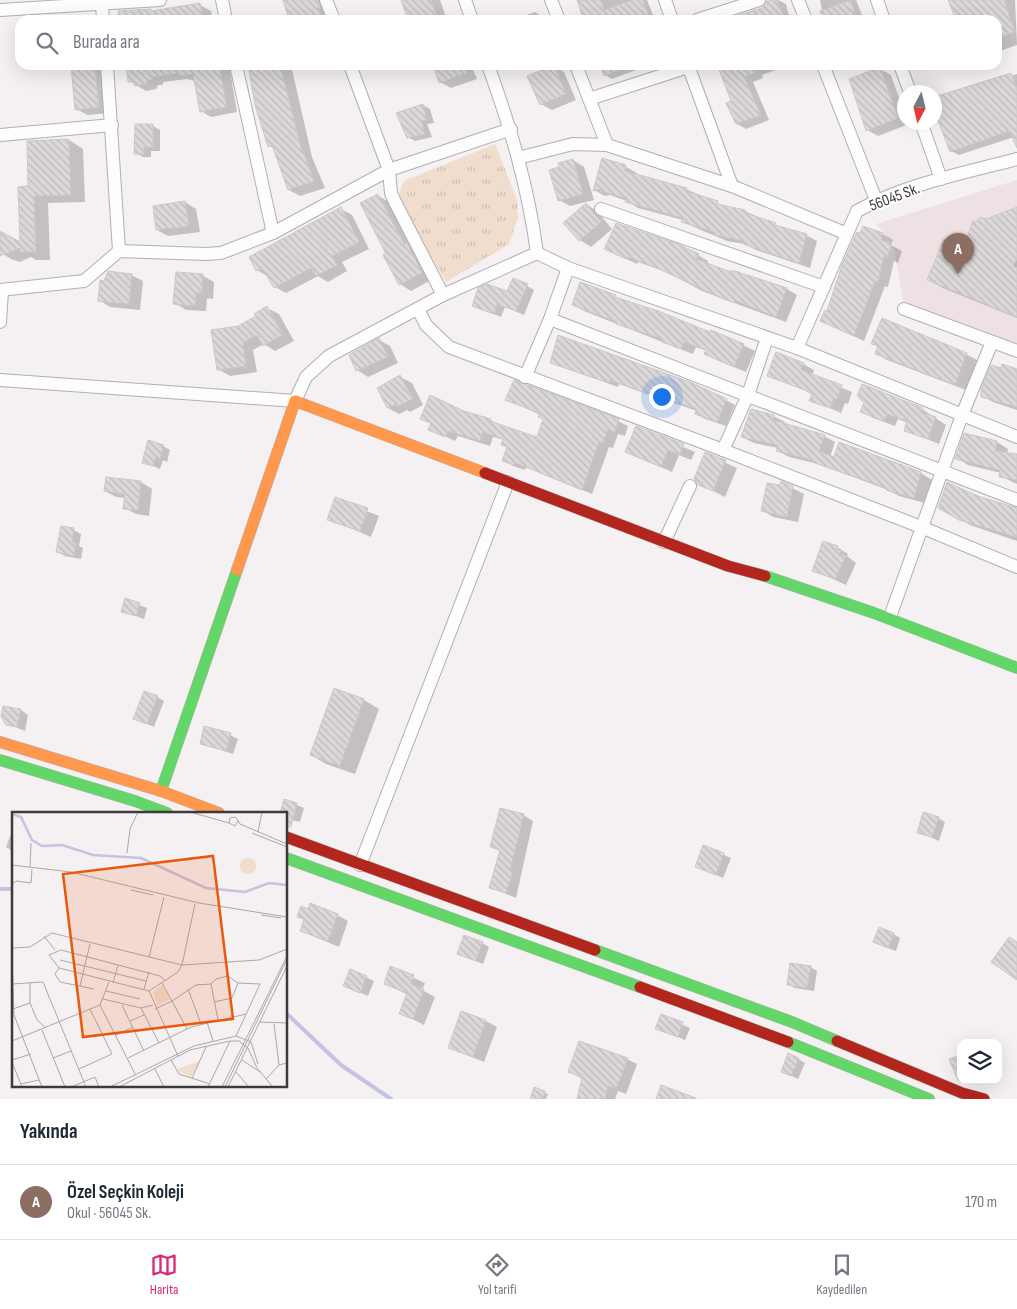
<!DOCTYPE html>
<html lang="tr">
<head>
<meta charset="utf-8">
<style>
	body { margin:0; font-family:"Sofia Sans Condensed",sans-serif; background:#f6f6f7; color:#1f2937 }
	.controls { position:absolute; right:15px; bottom:15px; display:grid; overflow:hidden; border-radius:10px; box-shadow:0 5px 20px #0002 }
	.controls button { width:45px; height:45px; display:grid; place-items:center; padding:0; border:0; border-bottom:1px solid #e0e1e3; background:#fff; color:#1f2937; font:25px sans-serif }
	.compass { position:absolute; left:897px; top:85px; width:45px; height:45px; border-radius:50%; background:#fff; box-shadow:0 5px 20px #0002; rotate:187deg }
	.you { position:absolute; left:661px; top:396px; width:18px; height:18px; margin:-12px; border:4px solid #fff; border-radius:50%; background:#1a73e8; box-shadow:0 0 0 8px #1a73e833 }
	.badge { display:grid; place-items:center; width:32px; height:32px; border-radius:50%; background:#db2777; color:#fff; font-size:16px; font-weight:700 }
	.pin { position:absolute; translate:-50% -41px; filter:drop-shadow(0 1px 2px #0008) }
	.pin::after { content:''; position:absolute; top:26px; width:18px; height:15px; background:inherit; clip-path:polygon(0 0,100% 0,50% 100%) }
	.list { margin:0; padding:0; list-style:none }
	h2 { display:flex; justify-content:space-between; align-items:center; height:65px; margin:0; padding:0 20px; font-size:21px }
	h2 small { font-size:16px; font-weight:400; color:#747a83 }
	.list li { display:grid; grid-template-columns:32px 1fr auto; gap:15px; align-items:center; box-sizing:border-box; height:75px; padding:0 20px; border-top:1px solid #e0e1e3 }
	.list b { display:block; font-size:19px; white-space:nowrap }
	.list p { margin:0; font-size:16px; white-space:nowrap; color:#747a83 }
	.list em { font-size:16px; font-style:normal; color:#747a83 }
	.icon { flex:none; width:28px; height:28px; fill:none; stroke:currentColor; stroke-width:2; stroke-linecap:round; stroke-linejoin:round }
	.map { position:relative; flex:none; width:1017px; height:1099px; overflow:hidden }
	.search { position:absolute; background:#fff; box-shadow:0 5px 20px #0002; left:15px; right:15px; top:15px; height:55px; display:flex; align-items:center; gap:12px; box-sizing:border-box; padding:0 18px; border-radius:15px; color:#747a83; font-size:19px }
	.sheet { height:140px; background:#fff }
	nav { display:flex; justify-content:space-around; align-items:center; box-sizing:border-box; height:70px; border-top:1px solid #e0e1e3; background:#fff; font-size:14px; color:#747a83 }
	nav a { display:grid; justify-items:center; gap:2px }
	nav .on { color:#db2777 }
	.map>svg:first-child { display:block }
</style>
</head>
<body>
<div class="map">
<svg width="1017" height="1099" viewBox="0 0 1017 1099">
	<defs>
		<pattern id="grass-tufts" width="24" height="20" patternUnits="userSpaceOnUse" patternTransform="scale(1.25)"><rect width="24" height="20" fill="#f0ddcd"/><path d="M3 7l-1-3M5 7V3M7 7l1-3M15 17l-1-3M17 17v-4M19 17l1-3" fill="none" stroke="#cfbeb1"/></pattern>
		<pattern id="building-back-hatch" width="6" height="6" patternUnits="userSpaceOnUse" patternTransform="scale(1.25)"><rect width="6" height="6" fill="#dcd8da"/><path d="M-1 5l2 2M0 0l6 6M5-1l2 2" fill="none" stroke="#bebabc"/></pattern>
	</defs>
	<rect width="100%" height="100%" fill="#f5f0f1"/>
	<path fill="#ede1e4" d="M1017,180V344L904,306L893,243L876,224Z"/>
	<path fill="url(#grass-tufts)" d="M495,144L517,200L518,218L509,244L446,282L397,199L404,181Z"/>
	<g fill="#0003">
		<path d="M284,0H325L331,20H290Z"/>
		<path d="M402,0H440L446,17L451,20H416Z"/>
		<path d="M578,0H647L655,20H585Z"/>
		<path d="M778,0L786,4L790,20H728L762,9L768,2Z"/>
		<path d="M820,0H856L864,20H824Z"/>
		<path d="M950,0H1015L1017,45L997,52V20H957Z"/>
		<path d="M200,5L211,11L213,20H172Z"/>
		<path d="M535,12L547,20H512Z"/>
		<path d="M72,65H99L106,69L110,113L88,115L76,109Z"/>
		<path d="M127,65H229L237,112L211,117L201,111L195,81L187,79L163,82V85H158L156,89L146,91L129,81Z"/>
		<path d="M249,65H291L312,157L325,188L300,196L289,190L275,149L269,146Z"/>
		<path d="M434,65H471L477,79L451,88L440,82Z"/>
		<path d="M602,65H649L612,79L605,75Z"/>
		<path d="M717,65H790L762,75L763,78L753,82L769,120L746,129L737,124L732,102Z"/>
		<path d="M553,66L564,72L576,100L552,110L541,104Z"/>
		<path d="M880,69L891,75L904,112V122L909,124L878,136L867,130Z"/>
		<path d="M1017,74V136L959,155L951,151L934,98Z"/>
		<path d="M423,105L430,109L434,123L427,124L432,137L415,141L408,137Z"/>
		<path d="M136,126H153L160,130V151H151V157H143L136,153Z"/>
		<path d="M69,140L83,149L85,202L48,203L50,260H36L31,257L20,262L11,259L0,252V236L21,244L30,188Z"/>
		<path d="M573,160L584,167L594,200L570,206L559,200L561,168Z"/>
		<path d="M603,160L626,167L637,173L636,176L686,189L726,207L745,211L784,229L806,235L817,241L810,268L756,250L745,244L727,241L694,227L683,220L638,208L627,201L610,195L605,196L594,190Z"/>
		<path d="M377,195L389,202L433,279L411,291L400,284L388,254Z"/>
		<path d="M185,202L196,209L200,232L168,236L157,230Z"/>
		<path d="M586,204L597,211L612,229L591,247L580,240Z"/>
		<path d="M341,209L352,215L369,249L342,262L347,271L328,282L318,276L286,293L275,287L269,277L257,270Z"/>
		<path d="M1017,211V318L943,288L929,280L964,248L986,221Z"/>
		<path d="M883,234L893,240L891,245L902,251L898,263L894,261L888,287L885,286L864,341L832,326Z"/>
		<path d="M605,249L698,255L708,261L707,264L732,274L733,271L787,289L797,295L786,322L702,291L669,273L638,262L637,264Z"/>
		<path d="M131,275L143,281L140,310L110,307L99,300Z"/>
		<path d="M203,276L214,282L213,299L207,298L206,311L186,310L175,303Z"/>
		<path d="M581,284L743,345L755,351L746,372L717,360L706,354L707,351L696,347L693,354L584,311L573,305Z"/>
		<path d="M527,286L534,290L524,315L505,307L501,317L473,306Z"/>
		<path d="M267,308L279,314L294,341L275,351L264,344L253,350L257,372L230,376L218,369L238,327L258,317Z"/>
		<path d="M379,340L390,346L398,363L368,377L357,370Z"/>
		<path d="M873,343L966,354L977,360L966,390L887,360L876,353L879,347Z"/>
		<path d="M551,362L726,400L735,405L726,426L705,419L696,413L697,411L619,384L618,387Z"/>
		<path d="M803,364L814,370L812,376L852,392L848,404L845,403L841,413L811,400L813,394L768,375Z"/>
		<path d="M992,366L1011,369L1017,372V410L993,402L982,396Z"/>
		<path d="M400,377L412,383L423,405L410,412L407,410L399,414L388,408L378,388Z"/>
		<path d="M507,400L618,421L628,426L625,436L618,434L613,448L609,447L592,494L526,467L525,470L513,466L503,460L508,447L504,440L493,437L490,446L458,436L455,441L430,429L432,424L422,418L463,412L491,420L500,426L538,439L544,419L541,415Z"/>
		<path d="M865,402L922,409L946,425L939,444L905,430L908,423L898,419L895,426L873,418L862,411Z"/>
		<path d="M773,416L785,422L784,425L824,436L835,442L830,457L834,458L840,444L921,473L932,480L925,503L899,496L888,490L818,464L789,457L778,451V448L754,443L742,437Z"/>
		<path d="M637,428L695,452L691,460L679,455L672,472L627,452Z"/>
		<path d="M997,442L1008,449L1007,454L1017,455V484L1000,476L1001,473L968,465L957,458Z"/>
		<path d="M163,446L170,450L167,462L163,460L160,469L144,462Z"/>
		<path d="M706,454L737,468L725,497L699,484Z"/>
		<path d="M107,478L141,482L152,489L149,516L136,514L125,508L126,498L116,497L105,491Z"/>
		<path d="M782,483L804,494L798,522L773,517L762,510Z"/>
		<path d="M336,499L379,516L371,537L329,519Z"/>
		<path d="M939,507L1017,510V541L970,525Z"/>
		<path d="M74,530L81,534L79,546L83,548L81,559L65,556L58,552Z"/>
		<path d="M837,547L848,554L847,556L856,563L846,585L813,570Z"/>
		<path d="M126,600L147,608L144,619L123,611Z"/>
		<path d="M335,690L364,700L379,709L355,774L326,764L311,755Z"/>
		<path d="M157,697L164,701L154,727L142,722Z"/>
		<path d="M4,707L21,710L28,715L25,731L7,724Z"/>
		<path d="M230,735L238,739L233,754L201,743Z"/>
		<path d="M285,800L304,808L300,822L288,819Z"/>
		<path d="M523,815L533,821L516,898L490,887L501,852L492,846Z"/>
		<path d="M938,818L945,822L939,841L918,832Z"/>
		<path d="M13,829H14V852L6,847Z"/>
		<path d="M704,846L731,858L723,878L696,866Z"/>
		<path d="M337,915L348,921L339,947L301,931L305,920L298,916Z"/>
		<path d="M893,934L900,938L896,951L882,946Z"/>
		<path d="M482,943L489,947L483,964L459,954Z"/>
		<path d="M810,967L817,971L814,991L795,988L788,984Z"/>
		<path d="M391,968L425,983L422,990L435,997L424,1025L400,1013L408,995L386,984Z"/>
		<path d="M351,970L374,981L368,996L352,989Z"/>
		<path d="M661,1016L690,1028L685,1040L657,1028Z"/>
		<path d="M486,1021L497,1027L484,1062L450,1048Z"/>
		<path d="M627,1059L637,1064L626,1094L618,1091L615,1099H578L583,1079L570,1072Z"/>
		<path d="M798,1059L805,1063L798,1079L782,1071Z"/>
		<path d="M535,1089L548,1094L546,1099H535Z"/>
	</g>
	<g fill="none" stroke-linecap="round" stroke-linejoin="round">
		<g stroke="#c7c2e0" stroke-width="4">
			<path d="M0,889H14"/>
			<path d="M286,1013L341,1065L391,1099"/>
		</g>
	</g>
	<g fill="url(#building-back-hatch)" stroke="#ccc8ca">
		<path d="M283,0H318L320,7L318,8L322,20H289Z"/>
		<path d="M401,0H431L438,20H408Z"/>
		<path d="M577,0H601L604,10L632,0H643L650,20H582L583,18Z"/>
		<path d="M777,0L784,18L777,20H723L762,8L767,1Z"/>
		<path d="M850,0L858,20H823L820,11Z"/>
		<path d="M948,0H1004L1015,32L997,39V20H956Z"/>
		<path d="M200,3L203,20H119L118,11L151,9V11Z"/>
		<path d="M71,65H95L99,107L75,110Z"/>
		<path d="M126,65H219L227,107L200,112L193,74L180,76L179,73L153,77V79L148,80L146,84L135,86L132,81L128,82Z"/>
		<path d="M248,65H280L302,151L303,150L314,181L288,190L272,145L268,147L255,105Z"/>
		<path d="M433,65H464L467,73L439,83Z"/>
		<path d="M554,65L566,94L540,105L527,76Z"/>
		<path d="M600,65H631V66L604,76Z"/>
		<path d="M723,65H752L755,73L744,77L761,115L736,124L726,103L731,101L718,67Z"/>
		<path d="M880,67L898,118L866,131L849,79Z"/>
		<path d="M1011,73L1017,89V148L1009,131L950,152L934,110V97Z"/>
		<path d="M423,104L427,120L421,121L425,134L407,138L396,113Z"/>
		<path d="M135,124H153V147H144V154H134Z"/>
		<path d="M69,139L71,195L34,196L36,252H20V248L0,256V231L20,242L18,187L28,186L27,141Z"/>
		<path d="M602,158L626,165L625,171L687,188L686,191L718,201L717,204L745,210V213L776,223L775,225L807,234L799,263L743,244L744,241L714,235L715,232L681,222L683,218L625,202L626,198L600,191L603,188L593,191Z"/>
		<path d="M573,159L583,194L558,201L549,170L559,167L558,163Z"/>
		<path d="M378,194L404,244L407,243L422,273L399,285L383,255L386,254L360,203Z"/>
		<path d="M185,201L189,226L156,230L153,206Z"/>
		<path d="M586,203L587,208L588,206L601,222L579,241L563,223Z"/>
		<path d="M341,207L359,242L332,256L337,265L316,276L311,268L274,288L262,268L256,271L249,257Z"/>
		<path d="M1017,207V259L1013,266L1017,268V317L927,280L944,239L963,247L973,221L976,222L980,217L986,219Z"/>
		<path d="M616,223L678,244L699,254L696,259L731,272L732,270L787,288L776,317L735,300L734,303L721,298L657,268L627,257L626,259L604,249Z"/>
		<path d="M863,226L883,233L881,240L892,244L887,258L884,256L878,282L875,281L854,336L820,321L825,310L827,311L842,265L857,232L860,233Z"/>
		<path d="M108,271L132,274L129,304L98,301L100,280L104,281Z"/>
		<path d="M176,272L203,274L202,293H196L195,306L173,304Z"/>
		<path d="M513,278L528,284L516,311L497,304L494,314L472,306L478,288L487,284L507,291Z"/>
		<path d="M580,282L616,295L615,297L658,311L710,332L711,330L744,344L734,367L704,354L706,350L684,342L681,349L662,342L663,339L616,324L617,322L572,305Z"/>
		<path d="M267,306L283,335L263,346L257,335L243,343L246,366L217,370L211,330L238,326L256,316L254,314Z"/>
		<path d="M882,318L967,353L955,385L875,354L878,346L871,344Z"/>
		<path d="M558,335L690,382L727,399L717,422L695,414L696,409L648,392V394L610,380L609,383L550,363Z"/>
		<path d="M379,338L388,357L356,371L349,355Z"/>
		<path d="M776,352L804,363L801,370L842,385L837,399L834,398L830,408L809,401L812,394L805,390L767,376Z"/>
		<path d="M1002,364L1017,369V407L981,397V389L991,365L1001,368Z"/>
		<path d="M400,375L413,399L398,406L397,404L387,408L377,388Z"/>
		<path d="M514,380L619,419L615,432L608,429L603,443L599,442L582,490L516,463L515,465L502,461L507,447L501,445L503,439L483,432L480,441L448,431L445,437L428,430L431,423L420,419L430,395L464,411L491,419L490,421L537,437L543,419L538,417L540,413L505,400Z"/>
		<path d="M862,384L923,408L921,412L936,417L928,439L904,431L907,421L887,414L884,421L860,412L864,403L857,396Z"/>
		<path d="M751,409L774,415L773,420L825,435L819,451L834,457L839,442L921,472L914,498L886,490L887,488L812,462V460L776,451L778,445L741,437Z"/>
		<path d="M636,426L684,444L680,455L668,450L661,467L625,452Z"/>
		<path d="M964,433L997,441L995,451L1017,454V480L999,477L1000,470L955,459Z"/>
		<path d="M148,440L164,445L160,459L156,457L153,466L142,463Z"/>
		<path d="M705,452L726,460L713,491L698,485L694,479Z"/>
		<path d="M106,477L141,481L138,510L123,509L125,494L104,491Z"/>
		<path d="M781,481L793,486L787,517L761,511L767,483L780,485Z"/>
		<path d="M947,482L978,496L1017,508V537L959,520L938,508Z"/>
		<path d="M335,497L368,508L360,531L327,520Z"/>
		<path d="M61,526L74,528L72,542L76,543L74,556L56,552Z"/>
		<path d="M823,541L838,546L837,549L841,551L840,554L846,556L835,579L812,571Z"/>
		<path d="M125,598L140,603L136,616L121,612Z"/>
		<path d="M334,688L364,699L340,766L310,755Z"/>
		<path d="M144,691L158,696L147,724L133,719Z"/>
		<path d="M3,706L21,709L17,727L6,725L1,716Z"/>
		<path d="M204,726L231,733L226,751L200,744Z"/>
		<path d="M284,799L297,803L291,827H286V813H280Z"/>
		<path d="M500,808L524,814L510,870L513,871L506,893L489,888L500,850L490,847Z"/>
		<path d="M923,812L939,817L932,837L917,833Z"/>
		<path d="M703,845L724,853L716,875L695,867Z"/>
		<path d="M310,903L338,914L328,941L300,931L304,919L297,917L301,906L308,909Z"/>
		<path d="M879,927L894,933L888,948L873,942Z"/>
		<path d="M464,935L483,942L476,961L457,954Z"/>
		<path d="M1009,937L1017,942V980L991,962Z"/>
		<path d="M790,963L811,966L807,988L787,985Z"/>
		<path d="M390,966L414,975L411,984L424,989L413,1019L399,1014L407,993L384,984Z"/>
		<path d="M350,969L367,976L360,993L343,986Z"/>
		<path d="M461,1011L486,1020L473,1057L448,1048Z"/>
		<path d="M661,1014L683,1022L678,1037L655,1029Z"/>
		<path d="M579,1041L628,1058L616,1089L608,1086L605,1099H577L582,1077L568,1072Z"/>
		<path d="M788,1053L799,1058L791,1076L781,1072Z"/>
		<path d="M961,1055V1081L958,1080L949,1059Z"/>
		<path d="M661,1085L696,1098V1099H656Z"/>
		<path d="M534,1087L545,1091L543,1099H530Z"/>
	</g>
	<g fill="none" stroke-linecap="round" stroke-linejoin="round">
		<g stroke="#b2afb0" stroke-width="14">
			<g id="street">
				<path d="M222,0L226,20"/>
				<path d="M326,0L334,20"/>
				<path d="M465,0L472,20"/>
				<path d="M551,0L559,20"/>
				<path d="M665,0L672,20"/>
				<path d="M798,0L806,20"/>
				<path d="M877,0L884,20"/>
				<path d="M102,4L103,20"/>
				<path d="M0,10L160,0"/>
				<path d="M697,20L759,0"/>
				<path d="M107,65L119,251"/>
				<path d="M236,65L273,233"/>
				<path d="M576,65L607,145"/>
				<path d="M688,65L732,186"/>
				<path d="M823,65L876,200"/>
				<path d="M900,65L910,92"/>
				<path d="M589,99L688,67"/>
				<path d="M921,122L941,179"/>
				<path d="M0,135L112,125"/>
				<path d="M518,158L573,144L607,145L732,186L847,234"/>
				<path d="M601,209L824,287"/>
				<path d="M537,253L568,268L797,348L1017,437"/>
				<path d="M0,290L84,281L119,251L206,254L221,253L273,233L389,170L350,65"/>
				<path d="M443,295L395,202L391,193L389,170L511,129"/>
				<path d="M418,309L426,325L449,347L723,450L921,527L1017,567"/>
				<path d="M904,309L1017,351"/>
				<path d="M550,319L1017,500"/>
				<path d="M0,322L2,291"/>
				<path d="M797,348L857,211C906,184 964,173 1017,159"/>
				<path d="M525,377L550,319L568,268"/>
				<path d="M0,380L295,401L306,377L329,356L443,295L537,253C528,186 511,129 488,65"/>
				<path d="M723,450L748,395L767,338"/>
				<path d="M664,542L690,486"/>
				<path d="M890,617L962,415L992,342"/>
				<path d="M360,865L508,482"/>
			</g>
		</g>
		<g stroke="#b2afb0" stroke-width="12">
			<g id="fast">
				<path d="M765,576L874,613L1017,668"/>
				<path d="M0,760L135,801L167,813"/>
				<path d="M161,791L237,570"/>
				<path d="M286,858L640,987"/>
				<path d="M595,950L792,1022L837,1041"/>
				<path d="M788,1042L929,1099"/>
			</g>
		</g>
		<g stroke="#b2afb0" stroke-width="12">
			<g id="slow">
				<path d="M237,570L295,401L485,473"/>
				<path d="M0,742L161,791L219,813"/>
			</g>
		</g>
		<g stroke="#b2afb0" stroke-width="12">
			<g id="jam">
				<path d="M485,473L728,566L765,576"/>
				<path d="M286,837L595,950"/>
				<path d="M640,987L788,1042"/>
				<path d="M837,1041L962,1093L984,1099"/>
			</g>
		</g>
		<use href="#street" stroke="#fefdfd" stroke-width="12"/>
		<use href="#fast" stroke="#63d668" stroke-width="11"/>
		<use href="#slow" stroke="#ff974d" stroke-width="11"/>
		<use href="#jam" stroke="#b3261e" stroke-width="11"/>
	</g>
	<g text-anchor="middle" stroke-width="4" stroke-linejoin="round" paint-order="stroke">
		<g font-size="16" fill="#3e3a3b" stroke="#fefefe">
			<text transform="translate(894 196) rotate(-21)" y="6">56045 Sk.</text>
		</g>
	</g>
	<g transform="translate(12 812)">
		<rect width="275" height="275" fill="#f5f0f1"/>
		<path d="M150,173L158,187L145,194L141,180ZM188,249L179,265L166,259V257Z" fill="#f0ddcd"/>
		<path d="M228 54a8 8 0 1 1 16 0a8 8 0 1 1-16 0Z" fill="#f0ddcd"/>
		<path fill="none" stroke="#c7c2e0" stroke-width="2.5" d="M0,2L9,5L20,28L30,34L50,33L81,43L129,46L194,76L233,80L257,71L275,73"/>
		<path fill="none" stroke="#aca7a8" stroke-width="1" d="M178,0L217,11M226,9L223,14L217,11L218,6L223,5L225,7L228,12L275,32M246,20L250,0M240,21L275,35M115,41L118,17L126,0M0,53L59,60L187,91L275,105M18,55L19,31M0,73L4,69L19,71L20,57M119,78L141,83M249,103L269,106M32,124L43,138M0,136L18,135L40,121L170,153L183,92M137,145L152,85M0,148L2,203L30,275M48,148L134,169M47,156L43,162L48,170L82,177M18,171V191L25,208L34,216M101,171L106,153M0,172L31,170L74,275M199,172L206,208M68,174L78,132M132,177L137,160M176,177L189,212M94,179L128,187M137,179L47,156L37,143L49,138L148,164L154,169M91,187L129,196L141,193M202,190L220,186L226,171M88,193L123,262M110,193L132,239M129,196L147,231M1,197L18,191M143,197L160,189L150,171M118,209L132,203M195,210L201,229M248,210L275,211M262,212L267,253L275,251M175,217L160,189L184,173L199,172L204,167L216,164L226,171L248,172L224,224M30,218L53,275M104,223L121,215M0,229L88,193L97,170M239,230L246,252M236,236L245,256L261,275M166,244L137,179L166,160L170,153L247,148L275,137M41,246L59,239M116,246L179,215L234,202M0,248L19,242M159,248L167,262L198,272M230,248L248,260M0,250L10,275M67,257L100,242L78,197M143,257L152,275M224,260L237,275M180,266L194,235M254,267L267,253M9,272L27,268M59,275L83,265L87,275M98,275L182,234L224,224L239,230M107,275L178,238L218,229H227L236,236M196,275L218,229M210,275L275,144M213,275L275,147M216,275L275,154"/>
		<path fill="#e8590c" fill-opacity="0.15" stroke="#e8590c" stroke-width="2.5" d="M201,44L221,207L71,225L51,62Z"/>
		<rect width="275" height="275" fill="none" stroke="#3e3a3b" stroke-width="2.5"/>
	</g>
</svg>
<div class="controls">
<button><svg class="icon" aria-label="layers" viewBox="0 0 24 24"><path d="M12 4l9 5-9 5-9-5zM3 14l9 5 9-5"/></svg></button>
</div>
<svg class="compass" viewBox="-18 -18 36 36"><path d="M0-13l5 13h-10z" fill="#e53935"/><path d="M0 13l5-13h-10z" fill="#747a83"/></svg>
<div class="you"></div>
<div class="pin badge" style="left:958px;top:274px;background:#8d6e63">A</div>
<div class="search"><svg class="icon" aria-label="search" viewBox="0 0 24 24"><circle cx="10" cy="10" r="6"/><path d="M15 15l6 6"/></svg>Burada ara</div>
</div>
<section class="sheet">
<h2>Yakında<small></small></h2>
<ul class="list">
<li><span class="badge" style="background:#8d6e63">A</span><div><b>Özel Seçkin Koleji</b><p>Okul · 56045 Sk.</p></div><em>170 m</em></li>
</ul>
</section>
<nav>
<a class="on"><svg class="icon" aria-label="map" viewBox="0 0 24 24"><path d="M3 6l6-2 6 2 6-2v14l-6 2-6-2-6 2zM9 4v14M15 6v14"/></svg>Harita</a>
<a><svg class="icon" aria-label="directions" viewBox="0 0 24 24"><path d="M12 3l9 9-9 9-9-9zM9 14v-3h6M13 9l2 2-2 2"/></svg>Yol tarifi</a>
<a><svg class="icon" aria-label="saved" viewBox="0 0 24 24"><path d="M7 4h10v16l-5-4-5 4z"/></svg>Kaydedilen</a>
</nav>
</body>
</html>
